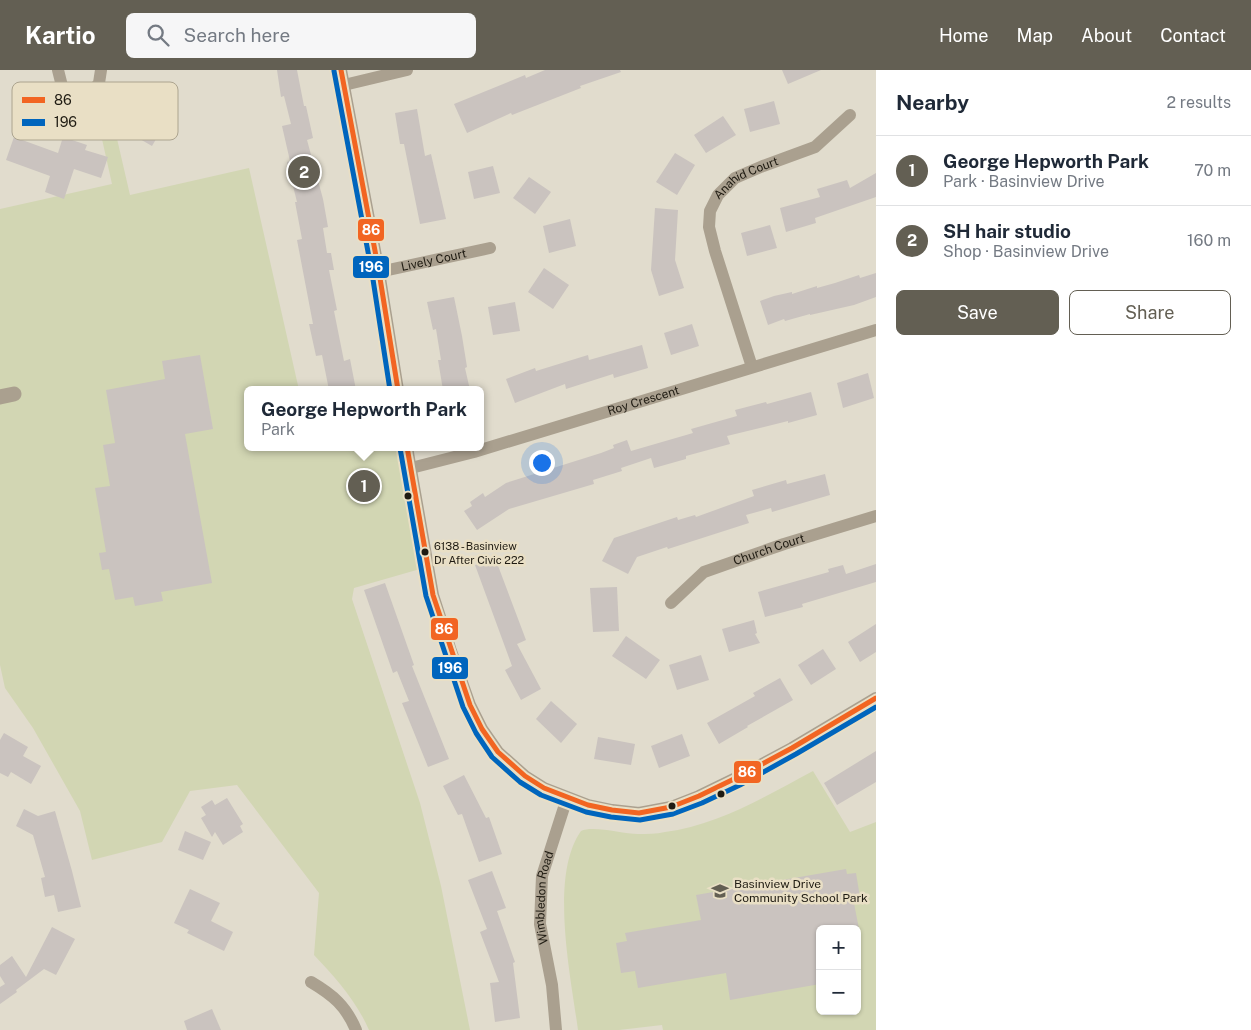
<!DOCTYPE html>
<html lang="en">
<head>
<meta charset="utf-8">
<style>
	body { margin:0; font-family:"Public Sans",sans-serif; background:#f6f6f7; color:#1f2937 }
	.controls { position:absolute; right:15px; bottom:15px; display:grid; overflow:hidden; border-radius:8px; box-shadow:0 1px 4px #0004 }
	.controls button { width:45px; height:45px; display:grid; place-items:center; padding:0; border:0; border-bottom:1px solid #e0e1e3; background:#fff; color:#1f2937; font:25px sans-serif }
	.you { position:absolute; left:541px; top:392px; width:18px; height:18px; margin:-12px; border:4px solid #fff; border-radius:50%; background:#1a73e8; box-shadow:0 0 0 8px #1a73e833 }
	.badge { display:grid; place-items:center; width:32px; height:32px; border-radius:50%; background:#635f53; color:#fff; font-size:16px; font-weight:700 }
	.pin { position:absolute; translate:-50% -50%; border:2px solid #fff; box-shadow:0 1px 5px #0006 }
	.popup { position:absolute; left:244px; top:316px; width:240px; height:65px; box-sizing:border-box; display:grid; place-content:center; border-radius:8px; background:#fff; filter:drop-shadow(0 1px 4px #0005); font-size:16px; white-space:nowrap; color:#747a83 }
	.popup b { font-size:19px; color:#1f2937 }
	.popup::after { content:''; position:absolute; left:50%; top:100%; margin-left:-10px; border:10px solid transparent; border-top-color:#fff }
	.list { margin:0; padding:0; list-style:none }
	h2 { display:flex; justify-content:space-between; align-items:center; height:65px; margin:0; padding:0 20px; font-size:21px }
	h2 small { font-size:16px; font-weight:400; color:#747a83 }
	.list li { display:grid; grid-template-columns:32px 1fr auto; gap:15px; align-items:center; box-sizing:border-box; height:70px; padding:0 20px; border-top:1px solid #e0e1e3 }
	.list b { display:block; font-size:19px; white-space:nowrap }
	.list p { margin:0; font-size:16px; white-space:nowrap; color:#747a83 }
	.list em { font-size:16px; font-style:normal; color:#747a83 }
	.actions { display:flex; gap:10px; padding:15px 20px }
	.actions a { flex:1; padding:11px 0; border:1px solid #635f53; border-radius:8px; text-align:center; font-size:18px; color:#635f53 }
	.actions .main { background:#635f53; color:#fff }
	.icon { flex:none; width:28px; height:28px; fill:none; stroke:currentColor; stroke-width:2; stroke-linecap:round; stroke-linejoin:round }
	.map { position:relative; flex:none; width:876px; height:960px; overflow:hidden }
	header { display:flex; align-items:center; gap:30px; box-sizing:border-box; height:70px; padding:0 25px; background:#635f53; color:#fff }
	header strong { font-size:24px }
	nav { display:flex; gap:28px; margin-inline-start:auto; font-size:18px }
	.search { width:350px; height:45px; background:#f6f6f7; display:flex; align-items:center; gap:12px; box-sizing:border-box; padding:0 18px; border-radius:8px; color:#747a83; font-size:19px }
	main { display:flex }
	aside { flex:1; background:#fff }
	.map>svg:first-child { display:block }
</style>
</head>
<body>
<header>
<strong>Kartio</strong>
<div class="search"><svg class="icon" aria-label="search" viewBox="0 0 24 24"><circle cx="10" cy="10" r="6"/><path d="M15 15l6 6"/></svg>Search here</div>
<nav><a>Home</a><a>Map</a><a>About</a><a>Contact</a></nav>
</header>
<main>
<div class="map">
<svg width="876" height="960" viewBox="0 0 876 960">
	<rect width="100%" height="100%" fill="#e1dccd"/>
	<g fill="#d2d6b3" fill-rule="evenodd">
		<path d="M109,34L130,125L249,98L299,320H248V377H404L427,497L354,518L352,529L420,733L441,816L470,960H369C357,932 335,907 314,885L319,823L237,715L190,721L162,772L92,790L80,741L33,658L5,618L0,595V139L112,114L96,42Z"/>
		<path d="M813,701L850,762L876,752V960H663L662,955L619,960H578C571,907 549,806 581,761C593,755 623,764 638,764C647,764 656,764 665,762C718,755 766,726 813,701ZM820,859H857V941H820Z"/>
	</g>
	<g fill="#cac3bf">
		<path d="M277,0H297L304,36H306L313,68L307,70L323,129L328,157L323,158L327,183H331L334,200H329L337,240L334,241L344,291L350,289L356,320H329L322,285L316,286L309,254H313L297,170L302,169L295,132H297L287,92L290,91L282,56L291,54L284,26L281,27Z"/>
		<path d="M545,0H620L621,2L580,16L581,18L512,45L511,43L467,63L454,34L525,5L526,8Z"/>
		<path d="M782,0H821L788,14Z"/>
		<path d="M146,27L172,42L152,76L126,61Z"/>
		<path d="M774,31L780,54L750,62L744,39Z"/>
		<path d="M417,39L425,86L431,84L446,149L420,154L404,74H400L395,43Z"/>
		<path d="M723,46L736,65L706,83L694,65Z"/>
		<path d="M14,67L58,83L63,67L87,75L85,80L108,87L101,108L74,99L64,129L45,122L50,106L6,90Z"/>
		<path d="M675,83L695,95L677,125L656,112Z"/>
		<path d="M493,96L500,123L474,129L468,102Z"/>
		<path d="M876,103V127L815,148L816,153L786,162L780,138L820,127L817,119L847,110L850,118Z"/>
		<path d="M529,107L551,122L535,144L513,128Z"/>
		<path d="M655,138L678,140L675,190L684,218L659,226L651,200Z"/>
		<path d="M570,149L576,176L549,183L543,156Z"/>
		<path d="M770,155L777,178L747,186L741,163Z"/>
		<path d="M544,198L569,215L553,239L528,222Z"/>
		<path d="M876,203V227L854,235L810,245V244L785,251L784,249L768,255L760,231L774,226L792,222V224L817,216V218L835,213L859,205L860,208Z"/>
		<path d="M454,227L462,266L467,297L465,298L470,320H443L438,290H441L436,259L433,260L427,232Z"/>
		<path d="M515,232L520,261L493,265L488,237Z"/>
		<path d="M692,254L699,276L671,285L664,263Z"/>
		<path d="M642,275L648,298L614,308L613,304L566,319L565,314L515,333L506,309L535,298L536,301L588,285L589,290Z"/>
		<path d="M200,285L213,359L185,364L212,513L161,522L163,531L135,536L133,527L115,530L109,499L102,500L99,483L106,482L95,418L110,416L103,375L115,373L106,320L165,309L162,291Z"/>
		<path d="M868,303L874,328L843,338L837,313Z"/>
		<path d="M811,322L817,345L788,353V351L727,366L730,374L686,386V389L654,398L651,388L621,398L622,401L593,410L594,414L509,439L477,460L464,441L472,436L470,432L483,423L485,427L506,413L601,383L614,378L613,375L627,370L631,381L693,363L691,359L737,346L735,340L766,332L767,334Z"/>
		<path d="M825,404L830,425L772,442L771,438L746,445L749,453L668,479L667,477L637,487L628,504L602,491L614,468L677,447L678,450L695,445L696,447L754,426L752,420L786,410L787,414Z"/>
		<path d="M490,490L492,495L497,493L526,570L517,574L541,619L521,630L505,600L512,596L475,495Z"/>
		<path d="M876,494V512L802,534L803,537L765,547L758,522L829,502L828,499L843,495L846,504Z"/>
		<path d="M385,513L414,595L412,596L449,689L428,697L402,633L409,631L397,601L393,603L364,520Z"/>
		<path d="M617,517L619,561L593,562L590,518Z"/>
		<path d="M754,550L757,563L755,564L760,573L729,582L722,559Z"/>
		<path d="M876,554V582L860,592L848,572Z"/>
		<path d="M626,566L660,590L646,609L612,586Z"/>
		<path d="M823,579L836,599L811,615L798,595Z"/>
		<path d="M701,585L709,610L677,620L669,595Z"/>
		<path d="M780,608L793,630L747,656L748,657L719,674L707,653L755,626L753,623Z"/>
		<path d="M551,631L577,654L561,673L536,649Z"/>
		<path d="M4,663L28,677L23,686L41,696L31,714L11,702L8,707L0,703V670Z"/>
		<path d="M682,664L690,686L659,698L651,676Z"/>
		<path d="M598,667L635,674L631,695L594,689Z"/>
		<path d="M876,681V712L837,735L824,713Z"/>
		<path d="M464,705L486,748L489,747L502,784L479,792L462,744L458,745L443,716Z"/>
		<path d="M227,728L243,754L240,756L243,762L223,775L215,762L212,767L201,748L206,745L201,737L212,730L215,735Z"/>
		<path d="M24,739L38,746L55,741L72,801L81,837L58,842L54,825L45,827L41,808L45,807L33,765L16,756Z"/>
		<path d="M185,761L211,772L203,790L178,780Z"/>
		<path d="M846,799L847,804L856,803L860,827L853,828L859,859H820V914L730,930L726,903L638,918L635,901L621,903L616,873L627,871L625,863L701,850L696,825Z"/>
		<path d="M492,801L506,838L497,841L515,892L513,893L520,948L495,952L490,913L499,912L480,862L487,859L468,810Z"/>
		<path d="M190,819L220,833L211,851L233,862L224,881L187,863L189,860L174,853Z"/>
		<path d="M52,857L75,869L56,905L44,899L16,920L17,922L0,934V917L5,914L0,906V895L12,886L26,907Z"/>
		<path d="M212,939L221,960H187L184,951Z"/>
	</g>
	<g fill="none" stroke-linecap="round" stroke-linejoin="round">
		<g stroke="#aaa08f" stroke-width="12">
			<path d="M58,0L62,16L76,24L91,23L99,13L101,0"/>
			<path d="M341,0L379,202L398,320"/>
			<path d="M344,15L407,0"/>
			<path id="s1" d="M379,202L490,178"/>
			<path id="s2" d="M752,297L715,181L709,157L710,141L718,125L735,108L763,96L815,77L850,45"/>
			<path d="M407,377L433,525L451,581L470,635L482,659L498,682L525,706L544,718L588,735L612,740L639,743L671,737L699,726L736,708L792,678L876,628"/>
			<path id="s3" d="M411,398L474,382L876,260"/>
			<path id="s4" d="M671,533L704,502L784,474L876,446"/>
			<path d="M311,912C333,925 346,936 356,960"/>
			<path id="s5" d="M556,960L552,915L540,854L542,806L567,728"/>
		</g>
		<path stroke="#aaa08f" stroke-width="15" d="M0,327L14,324"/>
		<g stroke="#e9dfc5" stroke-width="9">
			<g id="bus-1">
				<path d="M341,0L379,202L398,320"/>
				<path d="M407,377L433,525L470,635L482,659L498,682L525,706L544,718L588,735L612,740L639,743L671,737L699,726L736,708L792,678L876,628"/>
			</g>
		</g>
		<g stroke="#e9dfc5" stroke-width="9">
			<g id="bus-2">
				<path d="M334,1L372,203L390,320"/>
				<path d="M400,378L426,526L463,637L476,663L492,687L520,712L541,725L586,742L611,747L640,750L673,744L702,733L740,715L796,684L876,637"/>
			</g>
		</g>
		<use href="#bus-1" stroke="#f26522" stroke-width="5"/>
		<use href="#bus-2" stroke="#0065bd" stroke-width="5"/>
	</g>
	<defs>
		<g id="school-bare" transform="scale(1.35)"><path d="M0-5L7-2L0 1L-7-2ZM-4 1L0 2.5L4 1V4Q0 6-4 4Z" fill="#635f53" stroke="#e9dfc5" stroke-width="2.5" paint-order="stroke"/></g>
	</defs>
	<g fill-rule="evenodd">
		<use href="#school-bare" x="720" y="821"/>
	</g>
	<g fill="#1f1b12" stroke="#e9dfc5" stroke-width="2">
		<circle cx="408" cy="426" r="4.5"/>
		<circle cx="425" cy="482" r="4.5"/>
		<circle cx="721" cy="724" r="4.5"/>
		<circle cx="672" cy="736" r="4.5"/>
	</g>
	<g text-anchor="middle" stroke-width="5" stroke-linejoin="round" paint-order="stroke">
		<g font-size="11" fill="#1f1b12" stroke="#e9dfc5" text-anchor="start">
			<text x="434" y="480">6138 - Basinview<tspan x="434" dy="14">Dr After Civic 222</tspan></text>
		</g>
		<g font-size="12" fill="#1f1b12" stroke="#e9dfc5">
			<text dy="4" stroke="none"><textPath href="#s2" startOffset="214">Anahid Court</textPath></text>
			<text dy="4" stroke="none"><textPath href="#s1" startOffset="56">Lively Court</textPath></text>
			<text dy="4" stroke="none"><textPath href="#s3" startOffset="242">Roy Crescent</textPath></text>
			<text dy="4" stroke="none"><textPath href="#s4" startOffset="114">Church Court</textPath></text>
			<text dy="4" stroke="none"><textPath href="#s5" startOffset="134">Wimbledon Road</textPath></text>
		</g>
		<g font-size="12" fill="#1f1b12" stroke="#e9dfc5" text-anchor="start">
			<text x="734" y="818">Basinview Drive<tspan x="734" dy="14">Community School Park</tspan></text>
		</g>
	</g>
	<rect x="12" y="12" width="166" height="58" rx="8" fill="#e9dfc5" stroke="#aca48f" stroke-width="1"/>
	<rect x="22" y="27" width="23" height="6" fill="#f26522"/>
	<rect x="22" y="49" width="23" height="7" fill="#0065bd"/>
	<g font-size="14" fill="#1f1b12">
		<text x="54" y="35">86</text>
		<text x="54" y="57">196</text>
	</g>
	<g stroke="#e9dfc5" stroke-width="2">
		<rect x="357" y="148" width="28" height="24" rx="5" fill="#f26522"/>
		<rect x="352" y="185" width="38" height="24" rx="5" fill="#0065bd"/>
		<rect x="430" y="547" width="29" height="24" rx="5" fill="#f26522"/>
		<rect x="431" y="586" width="38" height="24" rx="5" fill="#0065bd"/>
		<rect x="733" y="690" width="29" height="24" rx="5" fill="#f26522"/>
	</g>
	<g font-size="14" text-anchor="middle" font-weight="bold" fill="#fff">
		<text x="371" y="165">86</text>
		<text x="371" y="202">196</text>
		<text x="444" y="564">86</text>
		<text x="450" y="603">196</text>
		<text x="747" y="707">86</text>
	</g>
</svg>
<div class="controls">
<button>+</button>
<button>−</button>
</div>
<div class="you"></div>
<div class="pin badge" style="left:364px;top:416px">1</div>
<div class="popup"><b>George Hepworth Park</b>Park</div>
<div class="pin badge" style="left:304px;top:102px">2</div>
</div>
<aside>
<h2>Nearby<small>2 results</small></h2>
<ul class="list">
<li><span class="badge">1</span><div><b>George Hepworth Park</b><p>Park · Basinview Drive</p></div><em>70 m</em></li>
<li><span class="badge">2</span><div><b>SH hair studio</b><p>Shop · Basinview Drive</p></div><em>160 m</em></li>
</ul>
<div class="actions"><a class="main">Save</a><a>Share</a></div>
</aside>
</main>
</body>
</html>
